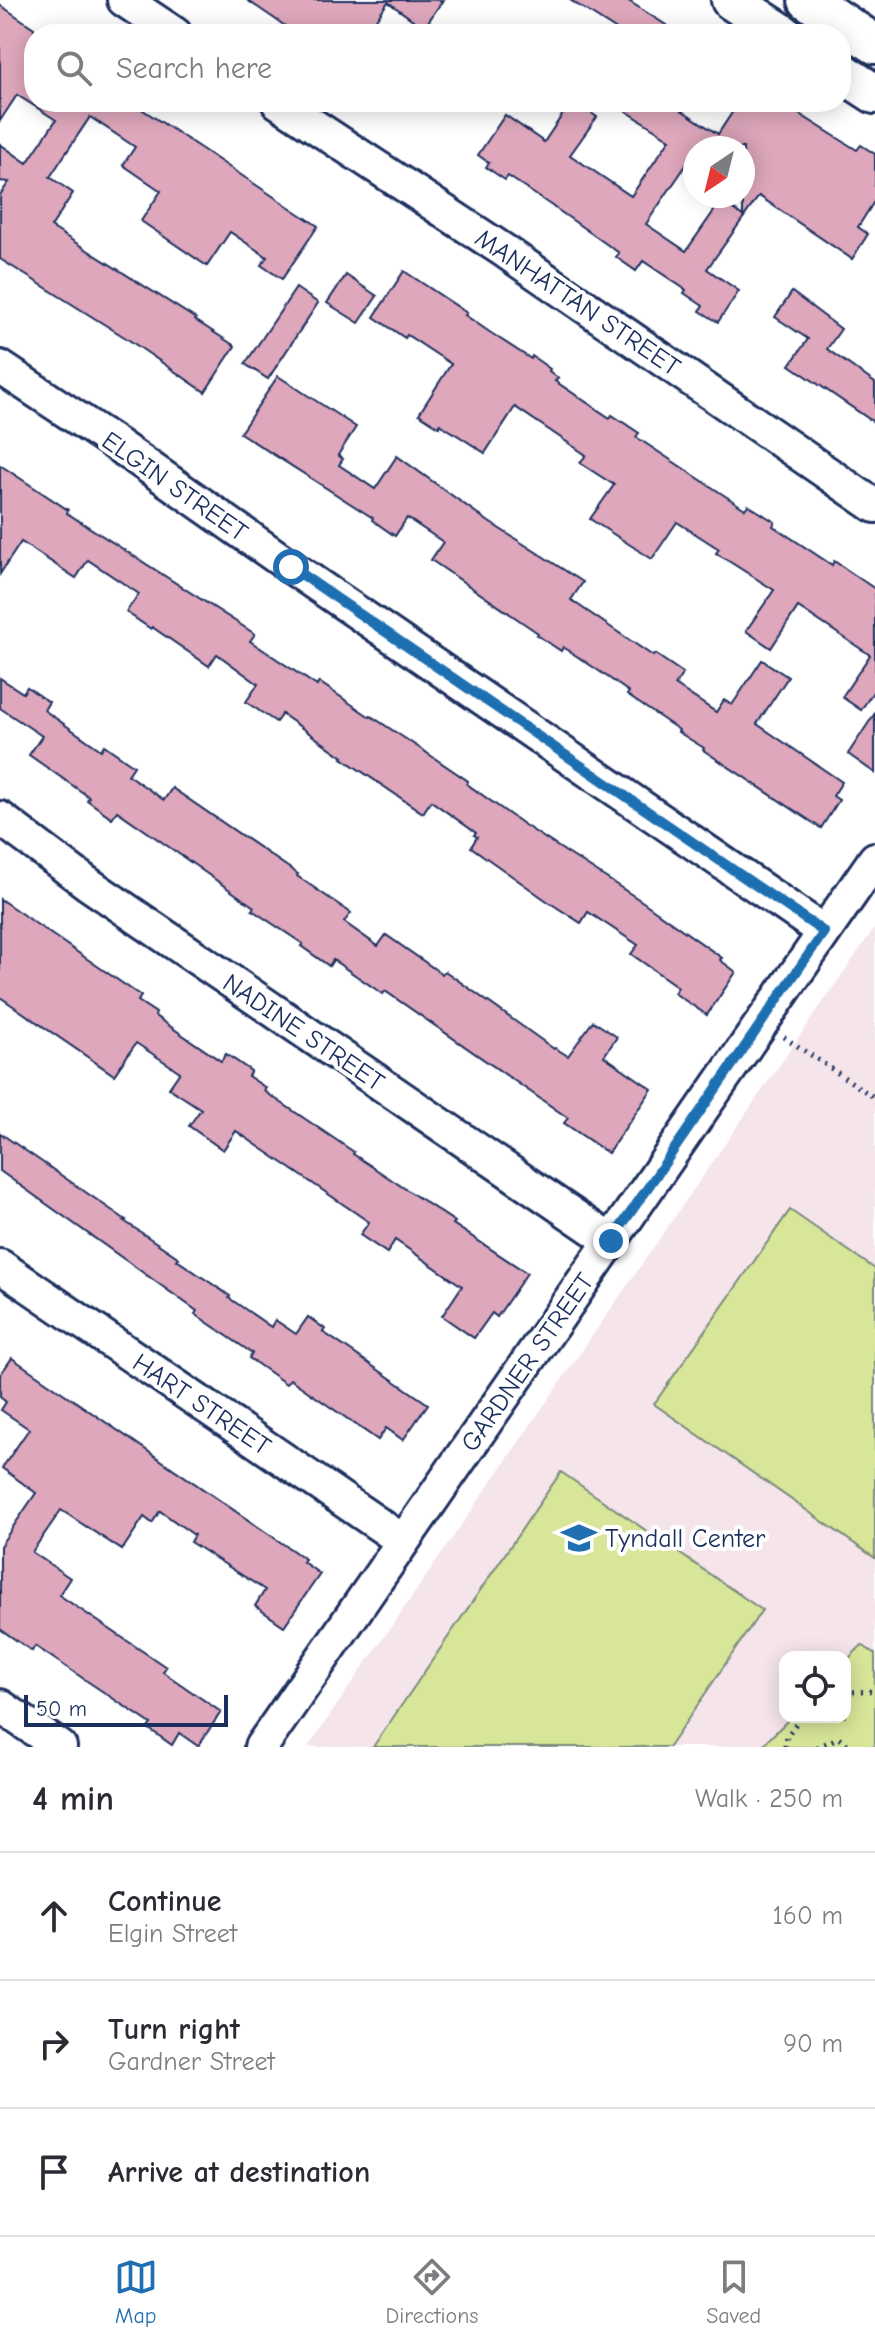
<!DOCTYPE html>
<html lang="en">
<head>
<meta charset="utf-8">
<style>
	body { margin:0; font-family:"Comic Neue",sans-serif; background:#f7f7f7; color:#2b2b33 }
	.controls { position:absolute; right:24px; bottom:24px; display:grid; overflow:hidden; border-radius:16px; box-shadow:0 4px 20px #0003 }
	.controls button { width:72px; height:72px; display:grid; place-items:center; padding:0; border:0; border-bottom:2px solid #e1e1e2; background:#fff; color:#2b2b33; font:40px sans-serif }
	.compass { position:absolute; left:683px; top:136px; width:72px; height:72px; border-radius:50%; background:#fff; box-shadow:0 4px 20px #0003; rotate:215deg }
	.scale { position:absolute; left:24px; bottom:20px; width:204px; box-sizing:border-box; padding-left:8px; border:4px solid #1b2f5e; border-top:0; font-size:22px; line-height:28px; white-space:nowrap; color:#1b2f5e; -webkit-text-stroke:6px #fff; paint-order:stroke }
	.stop { position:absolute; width:24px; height:24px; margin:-18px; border:6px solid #1f6fb2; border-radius:50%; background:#fff }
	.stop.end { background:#1f6fb2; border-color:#fff; box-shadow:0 2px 8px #0008 }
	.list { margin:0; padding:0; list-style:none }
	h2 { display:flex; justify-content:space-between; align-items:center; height:104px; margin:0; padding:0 32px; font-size:34px }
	h2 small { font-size:26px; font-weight:400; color:#7c7c81 }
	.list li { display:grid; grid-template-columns:52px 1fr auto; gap:24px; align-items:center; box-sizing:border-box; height:128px; padding:0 32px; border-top:2px solid #e1e1e2 }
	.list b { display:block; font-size:30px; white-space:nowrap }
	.list p { margin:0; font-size:26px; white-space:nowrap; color:#7c7c81 }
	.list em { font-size:26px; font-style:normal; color:#7c7c81 }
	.icon { flex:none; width:44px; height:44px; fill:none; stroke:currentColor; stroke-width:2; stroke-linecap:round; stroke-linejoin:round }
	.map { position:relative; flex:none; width:875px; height:1747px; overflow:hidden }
	.search { position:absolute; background:#fff; box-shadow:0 4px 20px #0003; left:24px; right:24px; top:24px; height:88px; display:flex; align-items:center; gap:20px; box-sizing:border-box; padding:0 28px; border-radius:32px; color:#7c7c81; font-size:30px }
	.sheet { height:488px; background:#fff }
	nav { display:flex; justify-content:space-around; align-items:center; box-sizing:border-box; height:112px; border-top:2px solid #e1e1e2; background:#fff; font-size:22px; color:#7c7c81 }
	nav a { display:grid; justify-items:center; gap:4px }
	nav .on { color:#1f6fb2 }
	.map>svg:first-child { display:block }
</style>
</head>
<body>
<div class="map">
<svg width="875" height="1747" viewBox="0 0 875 1747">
	<rect width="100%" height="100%" fill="#fff"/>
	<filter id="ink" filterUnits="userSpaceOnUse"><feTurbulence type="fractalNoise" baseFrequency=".0125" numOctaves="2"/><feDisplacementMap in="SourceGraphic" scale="16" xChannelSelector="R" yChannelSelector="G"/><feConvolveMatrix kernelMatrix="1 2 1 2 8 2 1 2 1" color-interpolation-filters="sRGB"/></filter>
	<g filter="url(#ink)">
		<path fill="#f5e5eb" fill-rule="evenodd" d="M875,927V1747H308L534,1420ZM785,1657H845V1717H785Z"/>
		<g fill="#d8e699" stroke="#7a8a7c" stroke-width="2">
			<path d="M790,1210L875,1269V1558L654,1404Z"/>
			<path d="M561,1472L762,1610L669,1747H373Z"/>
			<path d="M862,1645L875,1654V1747H761L791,1717H845V1662Z"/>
		</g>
		<g fill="#dea7bc" stroke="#1b2f5e" stroke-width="2" fill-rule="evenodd">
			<path d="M247,0H443L424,28L388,2L366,34H297Z"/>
			<path d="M570,0H627L680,34H623Z"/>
			<path d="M0,5L34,28V102H131L318,226L282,279L261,265L267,257L230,232L207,266L141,221L161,191L123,165L135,147L90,117L50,177L73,193L51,227L196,319L195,320L235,346L205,392L126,338L0,259V195L9,182L0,181V144L27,163L56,120L17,95L0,121Z"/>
			<path d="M571,102H575L597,117L570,155L631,196L670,139L612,102H669L718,134L739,102H780L857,150L861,145L875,154V200L858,227L868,234L852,259L759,196L707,269L739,291L718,322L700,311L703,306L684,293L686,290L643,261L636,271L616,257L619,253L568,217L508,176L505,180L486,167L489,163L478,155L505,115L544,142ZM695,148H743V216L721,201L686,251L646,224L695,152Z"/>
			<path d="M404,271L467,313L465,315L491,333L531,359L532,356L550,369L549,371L558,378L555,381L610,418L612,415L639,433L636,437L745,509L748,505L775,522L773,526L832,565L834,561L875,589V689L861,710L842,697L870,655L798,607L771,648L746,631L774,590L716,553L719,549L677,522L652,559L590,519L614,485L580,463L586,455L515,407L485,453L440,424L439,427L419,414L451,364L407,335L405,338L374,317Z"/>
			<path d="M346,275L377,296L359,323L327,303Z"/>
			<path d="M296,288L318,303L268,379L245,364Z"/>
			<path d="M792,292L841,329L827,349L875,383V423L790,365L808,339L775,317Z"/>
			<path d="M278,376L356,427L338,455L343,459L339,465L375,489L397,456L489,522L583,582L571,600L653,656L655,654L683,673L675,685L716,712L724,700L732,705L762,660L788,677L757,724L842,782L833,796L839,800L821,828L703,750L704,748L678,732L679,730L627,695L629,692L599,671L563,647L561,651L537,635L538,633L431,560L443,542L407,518L395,536L372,520L373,518L240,433Z"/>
			<path d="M0,465L68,510L67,513L255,634L250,641L317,686L319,682L370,717L371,716L427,753L468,781L467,784L523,824L643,902L722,958L720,960L736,972L707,1015L674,993L678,987L631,954L638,945L588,912L581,923L547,901L471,847L477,837L474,835L476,833L431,801L423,813L342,758L343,757L282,714L276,722L246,702L258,684L217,654L209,666L152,627L151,629L126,612L139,594L88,560L76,578L21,542L0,574Z"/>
			<path d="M0,678L23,693L27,687L49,702L44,710L101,750L104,745L134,766L128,775L164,800L172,788L298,874L297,876L351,913L344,922L378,946L386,935L442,974L445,971L554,1049L555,1048L568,1056L593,1021L617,1037L604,1056L652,1089L608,1153L564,1123L568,1118L385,991L383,994L333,960L329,966L301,946L303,944L252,910L254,907L169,847L117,811L112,818L87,800L89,797L29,755L42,736L0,708Z"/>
			<path d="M875,713V773L848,754Z"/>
			<path d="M0,899L141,996L138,1001L156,1013L155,1016L221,1061L226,1054L251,1071L248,1076L266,1088L264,1091L354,1152L353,1154L455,1222L453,1224L527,1273L497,1317L492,1313L474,1338L442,1316L462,1286L395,1240L387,1253L360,1235L369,1222L236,1131L223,1150L189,1126L201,1109L169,1088L180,1072L136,1043L114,1075L0,997Z"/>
			<path d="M0,1133L126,1220L124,1221L179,1258L177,1260L230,1296L229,1298L271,1327L275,1320L296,1334L308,1317L325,1329L323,1332L428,1404L403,1440L386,1428L378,1440L290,1379L286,1384L249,1358L252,1353L195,1314L197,1311L0,1171Z"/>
			<path d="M12,1358L305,1559L303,1562L320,1574L284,1626L255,1606L265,1590L190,1542L194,1535L160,1511L152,1523L144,1517L122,1550L61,1510L32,1552L70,1578L59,1595L166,1667L163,1672L221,1712L198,1746L179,1733L172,1745L148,1728L151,1724L84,1679L35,1646L32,1651L0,1629V1546L36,1493L2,1468L29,1429L1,1410L6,1402L0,1397V1375Z"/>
		</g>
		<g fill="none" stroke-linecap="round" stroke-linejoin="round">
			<g stroke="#1b2f5e" stroke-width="38">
				<g id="minor">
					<path d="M124,0L175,34"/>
					<path d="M278,102L503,250L875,506"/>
					<path d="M0,367L116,444L291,567L824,932"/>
					<path d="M0,818L87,883L611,1241"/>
					<path d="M0,1266L403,1541"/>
					<path d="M0,1706L60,1747"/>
					<path d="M261,1747L875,859"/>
				</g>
			</g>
			<g stroke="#1b2f5e" stroke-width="44">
				<g id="tertiary">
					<path d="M731,0L783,34"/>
					<path d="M808,0L875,44"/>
					<path d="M841,72L875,94"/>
				</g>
			</g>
			<g stroke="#1b2f5e" stroke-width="5" stroke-dasharray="2 6" stroke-linecap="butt">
				<path d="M784,1037L875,1098"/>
				<path d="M845,1692L875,1691"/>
				<path d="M785,1747L787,1736L801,1717"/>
				<path d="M817,1747L838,1738L852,1747"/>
			</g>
			<use href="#minor" stroke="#fff" stroke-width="32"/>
			<use href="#tertiary" stroke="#fff" stroke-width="38"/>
		</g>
	</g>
	<g fill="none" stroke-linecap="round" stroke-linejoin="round" filter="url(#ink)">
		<path stroke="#1f6fb2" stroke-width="10" d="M291,567L824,932L611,1241"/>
	</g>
	<defs>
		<g id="school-bare" transform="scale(2.76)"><path d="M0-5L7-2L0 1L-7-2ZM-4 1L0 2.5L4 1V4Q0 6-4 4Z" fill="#1f6fb2" stroke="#fff" stroke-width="2.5" paint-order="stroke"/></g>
	</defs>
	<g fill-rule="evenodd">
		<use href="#school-bare" x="579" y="1538"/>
	</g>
	<g text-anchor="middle" stroke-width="8" stroke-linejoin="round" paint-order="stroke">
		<g font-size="26" fill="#1b2f5e" stroke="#fff">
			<text transform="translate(578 302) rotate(34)" y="9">MANHATTAN STREET</text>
			<text transform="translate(175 486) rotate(35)" y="9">ELGIN STREET</text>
			<text transform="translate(304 1032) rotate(34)" y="9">NADINE STREET</text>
			<text transform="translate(527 1362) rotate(-55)" y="9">GARDNER STREET</text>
			<text transform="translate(202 1404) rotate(34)" y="9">HART STREET</text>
		</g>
		<g font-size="26" fill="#1b2f5e" stroke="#fff" text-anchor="start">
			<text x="605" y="1547">Tyndall Center</text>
		</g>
	</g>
</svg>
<div class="controls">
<button><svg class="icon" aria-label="locate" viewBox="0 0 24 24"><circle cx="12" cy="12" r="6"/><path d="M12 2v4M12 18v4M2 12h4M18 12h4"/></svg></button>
</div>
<svg class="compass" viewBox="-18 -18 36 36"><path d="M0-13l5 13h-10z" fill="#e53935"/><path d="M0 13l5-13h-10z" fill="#7c7c81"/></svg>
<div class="scale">50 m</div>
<div class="stop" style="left:291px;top:567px"></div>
<div class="stop end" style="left:611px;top:1241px"></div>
<div class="search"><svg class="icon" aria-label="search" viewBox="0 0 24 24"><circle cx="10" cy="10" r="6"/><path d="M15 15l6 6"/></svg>Search here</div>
</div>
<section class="sheet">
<h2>4 min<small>Walk · 250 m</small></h2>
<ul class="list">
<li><svg class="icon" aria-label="ahead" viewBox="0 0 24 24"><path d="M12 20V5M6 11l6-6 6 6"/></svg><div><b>Continue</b><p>Elgin Street</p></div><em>160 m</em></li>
<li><svg class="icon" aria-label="right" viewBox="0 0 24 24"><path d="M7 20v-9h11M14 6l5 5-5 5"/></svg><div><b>Turn right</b><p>Gardner Street</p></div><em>90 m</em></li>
<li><svg class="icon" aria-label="arrive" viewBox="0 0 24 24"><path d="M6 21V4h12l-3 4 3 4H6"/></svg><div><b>Arrive at destination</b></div></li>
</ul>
</section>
<nav>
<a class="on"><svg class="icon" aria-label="map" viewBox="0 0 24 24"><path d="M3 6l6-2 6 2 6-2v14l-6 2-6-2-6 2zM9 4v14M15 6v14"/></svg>Map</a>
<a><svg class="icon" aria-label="directions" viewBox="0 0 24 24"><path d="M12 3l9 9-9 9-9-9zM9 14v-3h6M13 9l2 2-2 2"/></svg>Directions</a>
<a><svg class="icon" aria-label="saved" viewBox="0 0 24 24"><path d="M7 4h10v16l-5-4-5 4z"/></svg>Saved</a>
</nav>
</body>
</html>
